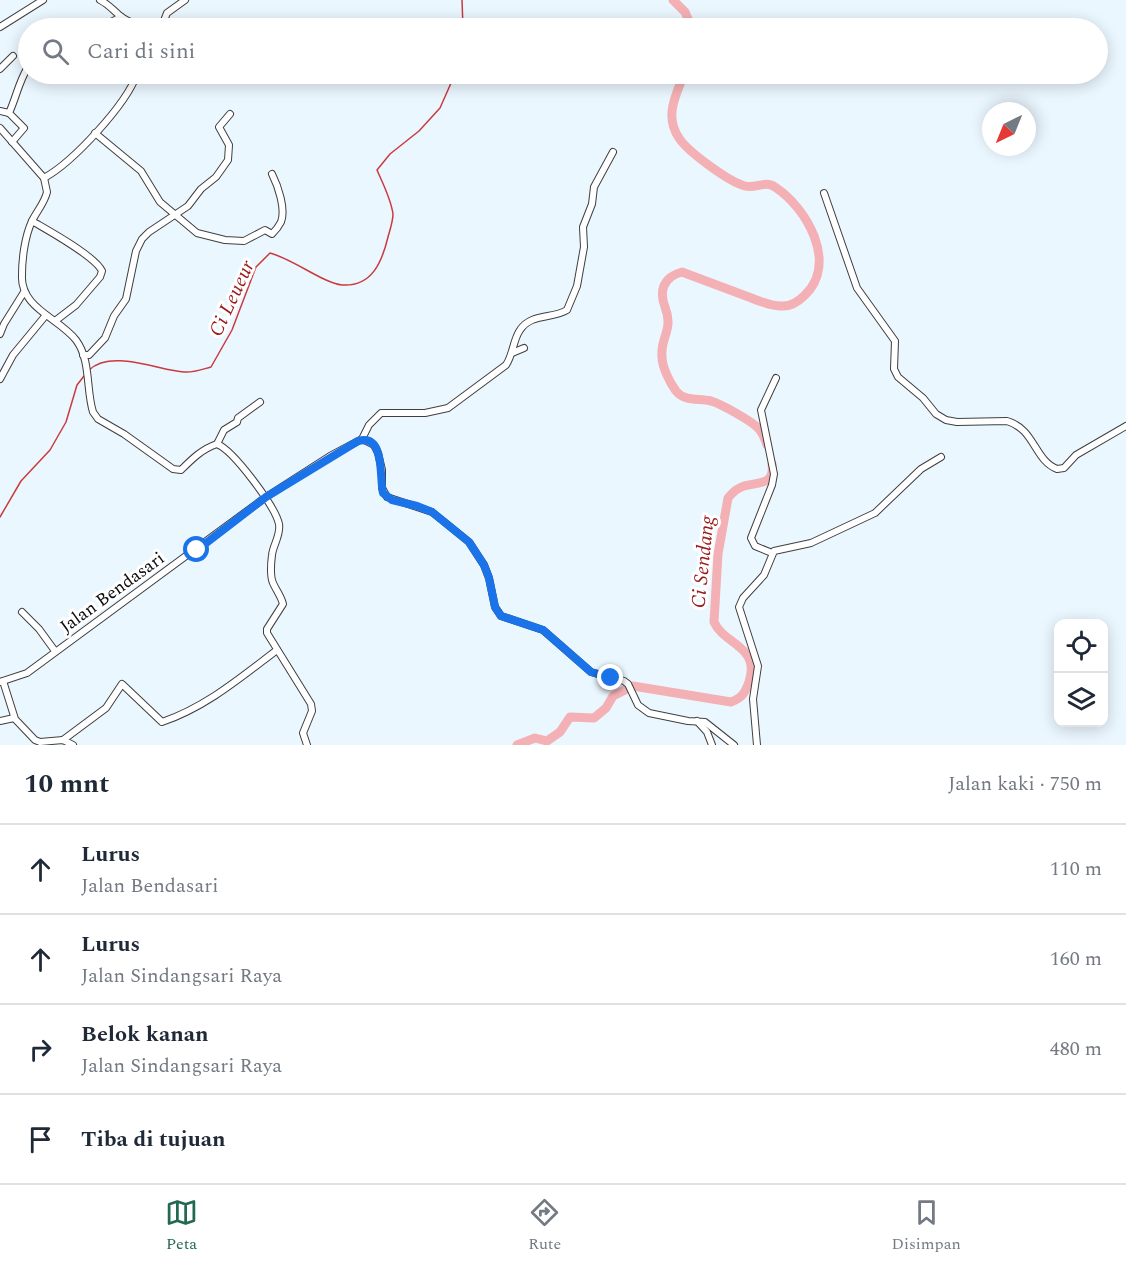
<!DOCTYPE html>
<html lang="id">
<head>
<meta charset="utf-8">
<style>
	body { margin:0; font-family:Spectral,serif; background:#f6f6f7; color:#1f2937 }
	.controls { position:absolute; right:18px; bottom:18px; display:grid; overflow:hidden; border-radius:12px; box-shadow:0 3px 15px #0003 }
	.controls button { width:54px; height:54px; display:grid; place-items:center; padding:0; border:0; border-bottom:2px solid #e0e1e3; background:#fff; color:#1f2937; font:30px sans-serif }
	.compass { position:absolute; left:982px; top:102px; width:54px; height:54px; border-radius:50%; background:#fff; box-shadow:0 3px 15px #0003; rotate:223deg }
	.stop { position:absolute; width:18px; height:18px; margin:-14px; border:4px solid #1a73e8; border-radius:50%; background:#fff }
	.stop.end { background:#1a73e8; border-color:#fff; box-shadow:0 2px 6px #0008 }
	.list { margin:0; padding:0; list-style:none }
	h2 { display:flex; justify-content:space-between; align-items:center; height:78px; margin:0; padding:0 24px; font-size:26px }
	h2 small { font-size:20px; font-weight:400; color:#747a83 }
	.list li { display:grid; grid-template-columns:39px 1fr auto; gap:18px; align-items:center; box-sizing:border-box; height:90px; padding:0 24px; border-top:2px solid #e0e1e3 }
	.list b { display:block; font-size:22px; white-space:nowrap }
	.list p { margin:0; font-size:20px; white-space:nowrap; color:#747a83 }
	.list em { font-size:20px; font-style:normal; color:#747a83 }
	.icon { flex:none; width:33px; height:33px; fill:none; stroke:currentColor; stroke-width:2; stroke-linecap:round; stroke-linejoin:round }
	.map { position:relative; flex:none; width:1126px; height:745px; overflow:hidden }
	.search { position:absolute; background:#fff; box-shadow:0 3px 15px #0003; left:18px; right:18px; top:18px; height:66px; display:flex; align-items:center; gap:15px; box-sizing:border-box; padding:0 21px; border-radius:33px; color:#747a83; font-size:22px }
	.sheet { height:438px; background:#fff }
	nav { display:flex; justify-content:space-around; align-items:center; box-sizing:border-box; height:84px; border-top:2px solid #e0e1e3; background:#fff; font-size:16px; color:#747a83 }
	nav a { display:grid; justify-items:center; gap:3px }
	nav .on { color:#236952 }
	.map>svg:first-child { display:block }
</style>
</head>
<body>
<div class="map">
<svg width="1126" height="745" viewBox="0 0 1126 745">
	<rect width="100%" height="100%" fill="#ebf7ff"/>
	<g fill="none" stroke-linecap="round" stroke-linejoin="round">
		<g stroke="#ca3a3e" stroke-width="1.5">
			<path d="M462,0L463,28"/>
			<path d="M89,370C111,349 158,370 184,372C193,373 203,369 211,367L232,330L256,267L270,253C293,259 323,283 342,285C372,287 382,262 388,237C390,230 393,221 393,214C391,199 383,184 377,170L390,154L419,131L440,108L455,74"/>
			<path d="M0,517L21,481L50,450L66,422L77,385L84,376"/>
		</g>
		<g stroke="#f4b1b5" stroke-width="9">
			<path d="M673,0L685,12L692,28"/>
			<path d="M684,74C676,95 664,116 679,138C687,151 729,182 745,186C756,189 765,180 775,187C807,208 838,263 805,295C798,302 791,307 781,306C769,306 757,300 746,296C725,288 703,280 682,272C663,277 659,291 665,307C674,330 660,337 662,357C662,367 670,383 676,391C685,402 698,398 711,401C721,404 752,421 759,429C763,434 765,439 767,445"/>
			<path d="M517,745L535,738L547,741L560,732L570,717L594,718L606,708L613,696L633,686L731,702C742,698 745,693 749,682C761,646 724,645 714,622L718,554L728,498C732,493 737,488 744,486C757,482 775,486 772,464"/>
		</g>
		<g stroke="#3f3f3f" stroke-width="8">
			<g id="minor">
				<path d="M100,0C108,4 112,9 119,15C131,25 146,27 161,28L167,13L185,0"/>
				<path d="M0,27L43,0"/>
				<path d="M99,28L121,17"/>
				<path d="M0,69L13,56"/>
				<path d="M0,111L9,113"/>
				<path d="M0,128L44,178L47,192C45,202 37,211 32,221C25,236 22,258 22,275C20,308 59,318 76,340C91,360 86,390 93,412L98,419L124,434L173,469L181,470C192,459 202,449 217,444C233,450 275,506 279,524C281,535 273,545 272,555C271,563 270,576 273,583C276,590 281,596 283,604L267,629V633L311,704L312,711L303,733L307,745"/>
				<path d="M95,133L141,171L160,202L197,233L225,240L244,241L265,230L272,234C275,231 279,226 281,222C286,209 278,186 272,174"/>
				<path d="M12,142L24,128L9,113C16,98 19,81 28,67"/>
				<path d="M44,178C73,162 126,105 137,74"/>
				<path d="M824,193L857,288L895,341L894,369L898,377L923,398L936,414L946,420L957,422L1007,421C1035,429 1034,460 1057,469L1064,468L1076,455L1126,426"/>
				<path d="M32,221C49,231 95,256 102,271L100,277L76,305L55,321"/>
				<path d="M0,334L4,324L24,292"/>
				<path d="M512,353L524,348"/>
				<path d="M83,355H89L105,338L114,316L126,299L136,251L142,239L149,232L188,206L201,189L216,177L228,160L229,145L219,127L230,114"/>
				<path d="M0,379L13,355L46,315"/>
				<path d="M362,439L369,425L381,413H425L448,408L506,365C513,355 513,340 520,330C531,313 553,319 567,310L577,286L584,247L583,227L592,204L594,187L613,152"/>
				<path d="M217,444L224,430L237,422L238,418L260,402"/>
				<path d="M772,553L755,546L751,538L772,485L774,474L761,410L776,378"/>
				<path d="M22,612L39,629L55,651"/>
				<path d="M3,681L15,719L35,740L40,742L63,740L73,745"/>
				<path d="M0,682L27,673L266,497L330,456L362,439L374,445L378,453L382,470V488L387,497L432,512L469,542L484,565L489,578L495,607L501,616L543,630L591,672L624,681L628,684L638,705L649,713L688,721L705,722L734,745"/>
				<path d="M0,721L14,718"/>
				<path d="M697,721L707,732L712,745"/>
				<path d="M63,740L106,708L122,684L162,722C206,707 240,678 277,650"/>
				<path d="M757,745L753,699L758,666L739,607L743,598L764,575L774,551L811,543L875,513L921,469L941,457"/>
			</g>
		</g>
		<use href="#minor" stroke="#fff" stroke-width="6"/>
	</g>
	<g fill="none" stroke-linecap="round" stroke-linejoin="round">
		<path stroke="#1a73e8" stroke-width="8" d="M197,550L266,497L358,441C386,433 379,479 383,493L392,500L417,506L432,512L469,542L484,565L489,578L495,607L501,616L543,630L591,672L611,678"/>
	</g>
	<g text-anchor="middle" stroke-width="6" stroke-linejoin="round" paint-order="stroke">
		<g font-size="18" fill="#0c0c0c" stroke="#fff">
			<text transform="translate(112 592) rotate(-36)" y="6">Jalan Bendasari</text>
		</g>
		<g font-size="20" font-style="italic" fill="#9a1919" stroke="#fff">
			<text transform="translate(231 298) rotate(-65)" y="7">Ci Leueur</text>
			<text transform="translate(702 562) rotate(-84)" y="7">Ci Sendang</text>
		</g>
	</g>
</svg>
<div class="controls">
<button><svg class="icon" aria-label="locate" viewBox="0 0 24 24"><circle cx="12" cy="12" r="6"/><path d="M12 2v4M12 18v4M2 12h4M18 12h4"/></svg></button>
<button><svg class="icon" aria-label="layers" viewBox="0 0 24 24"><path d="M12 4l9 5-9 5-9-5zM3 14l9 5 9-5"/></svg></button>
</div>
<svg class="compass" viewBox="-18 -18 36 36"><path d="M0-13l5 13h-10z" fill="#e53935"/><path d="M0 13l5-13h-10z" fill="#747a83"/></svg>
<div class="stop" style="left:197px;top:550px"></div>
<div class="stop end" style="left:611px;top:678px"></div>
<div class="search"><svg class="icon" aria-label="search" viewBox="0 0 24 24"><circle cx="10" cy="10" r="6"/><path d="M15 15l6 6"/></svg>Cari di sini</div>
</div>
<section class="sheet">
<h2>10 mnt<small>Jalan kaki · 750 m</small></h2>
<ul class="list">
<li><svg class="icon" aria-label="ahead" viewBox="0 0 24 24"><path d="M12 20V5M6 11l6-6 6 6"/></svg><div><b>Lurus</b><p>Jalan Bendasari</p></div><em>110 m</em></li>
<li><svg class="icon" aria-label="ahead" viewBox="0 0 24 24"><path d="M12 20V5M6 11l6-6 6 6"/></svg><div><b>Lurus</b><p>Jalan Sindangsari Raya</p></div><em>160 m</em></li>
<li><svg class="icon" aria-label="right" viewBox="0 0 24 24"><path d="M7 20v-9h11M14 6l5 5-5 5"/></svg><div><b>Belok kanan</b><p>Jalan Sindangsari Raya</p></div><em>480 m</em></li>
<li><svg class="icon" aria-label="arrive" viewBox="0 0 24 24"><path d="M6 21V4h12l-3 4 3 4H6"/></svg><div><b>Tiba di tujuan</b></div></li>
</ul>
</section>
<nav>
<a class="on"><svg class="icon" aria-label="map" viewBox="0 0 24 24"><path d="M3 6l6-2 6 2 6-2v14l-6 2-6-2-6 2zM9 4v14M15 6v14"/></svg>Peta</a>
<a><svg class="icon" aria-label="directions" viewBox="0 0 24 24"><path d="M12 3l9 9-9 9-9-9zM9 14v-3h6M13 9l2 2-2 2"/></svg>Rute</a>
<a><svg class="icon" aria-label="saved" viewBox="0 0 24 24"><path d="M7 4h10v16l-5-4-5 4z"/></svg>Disimpan</a>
</nav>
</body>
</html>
